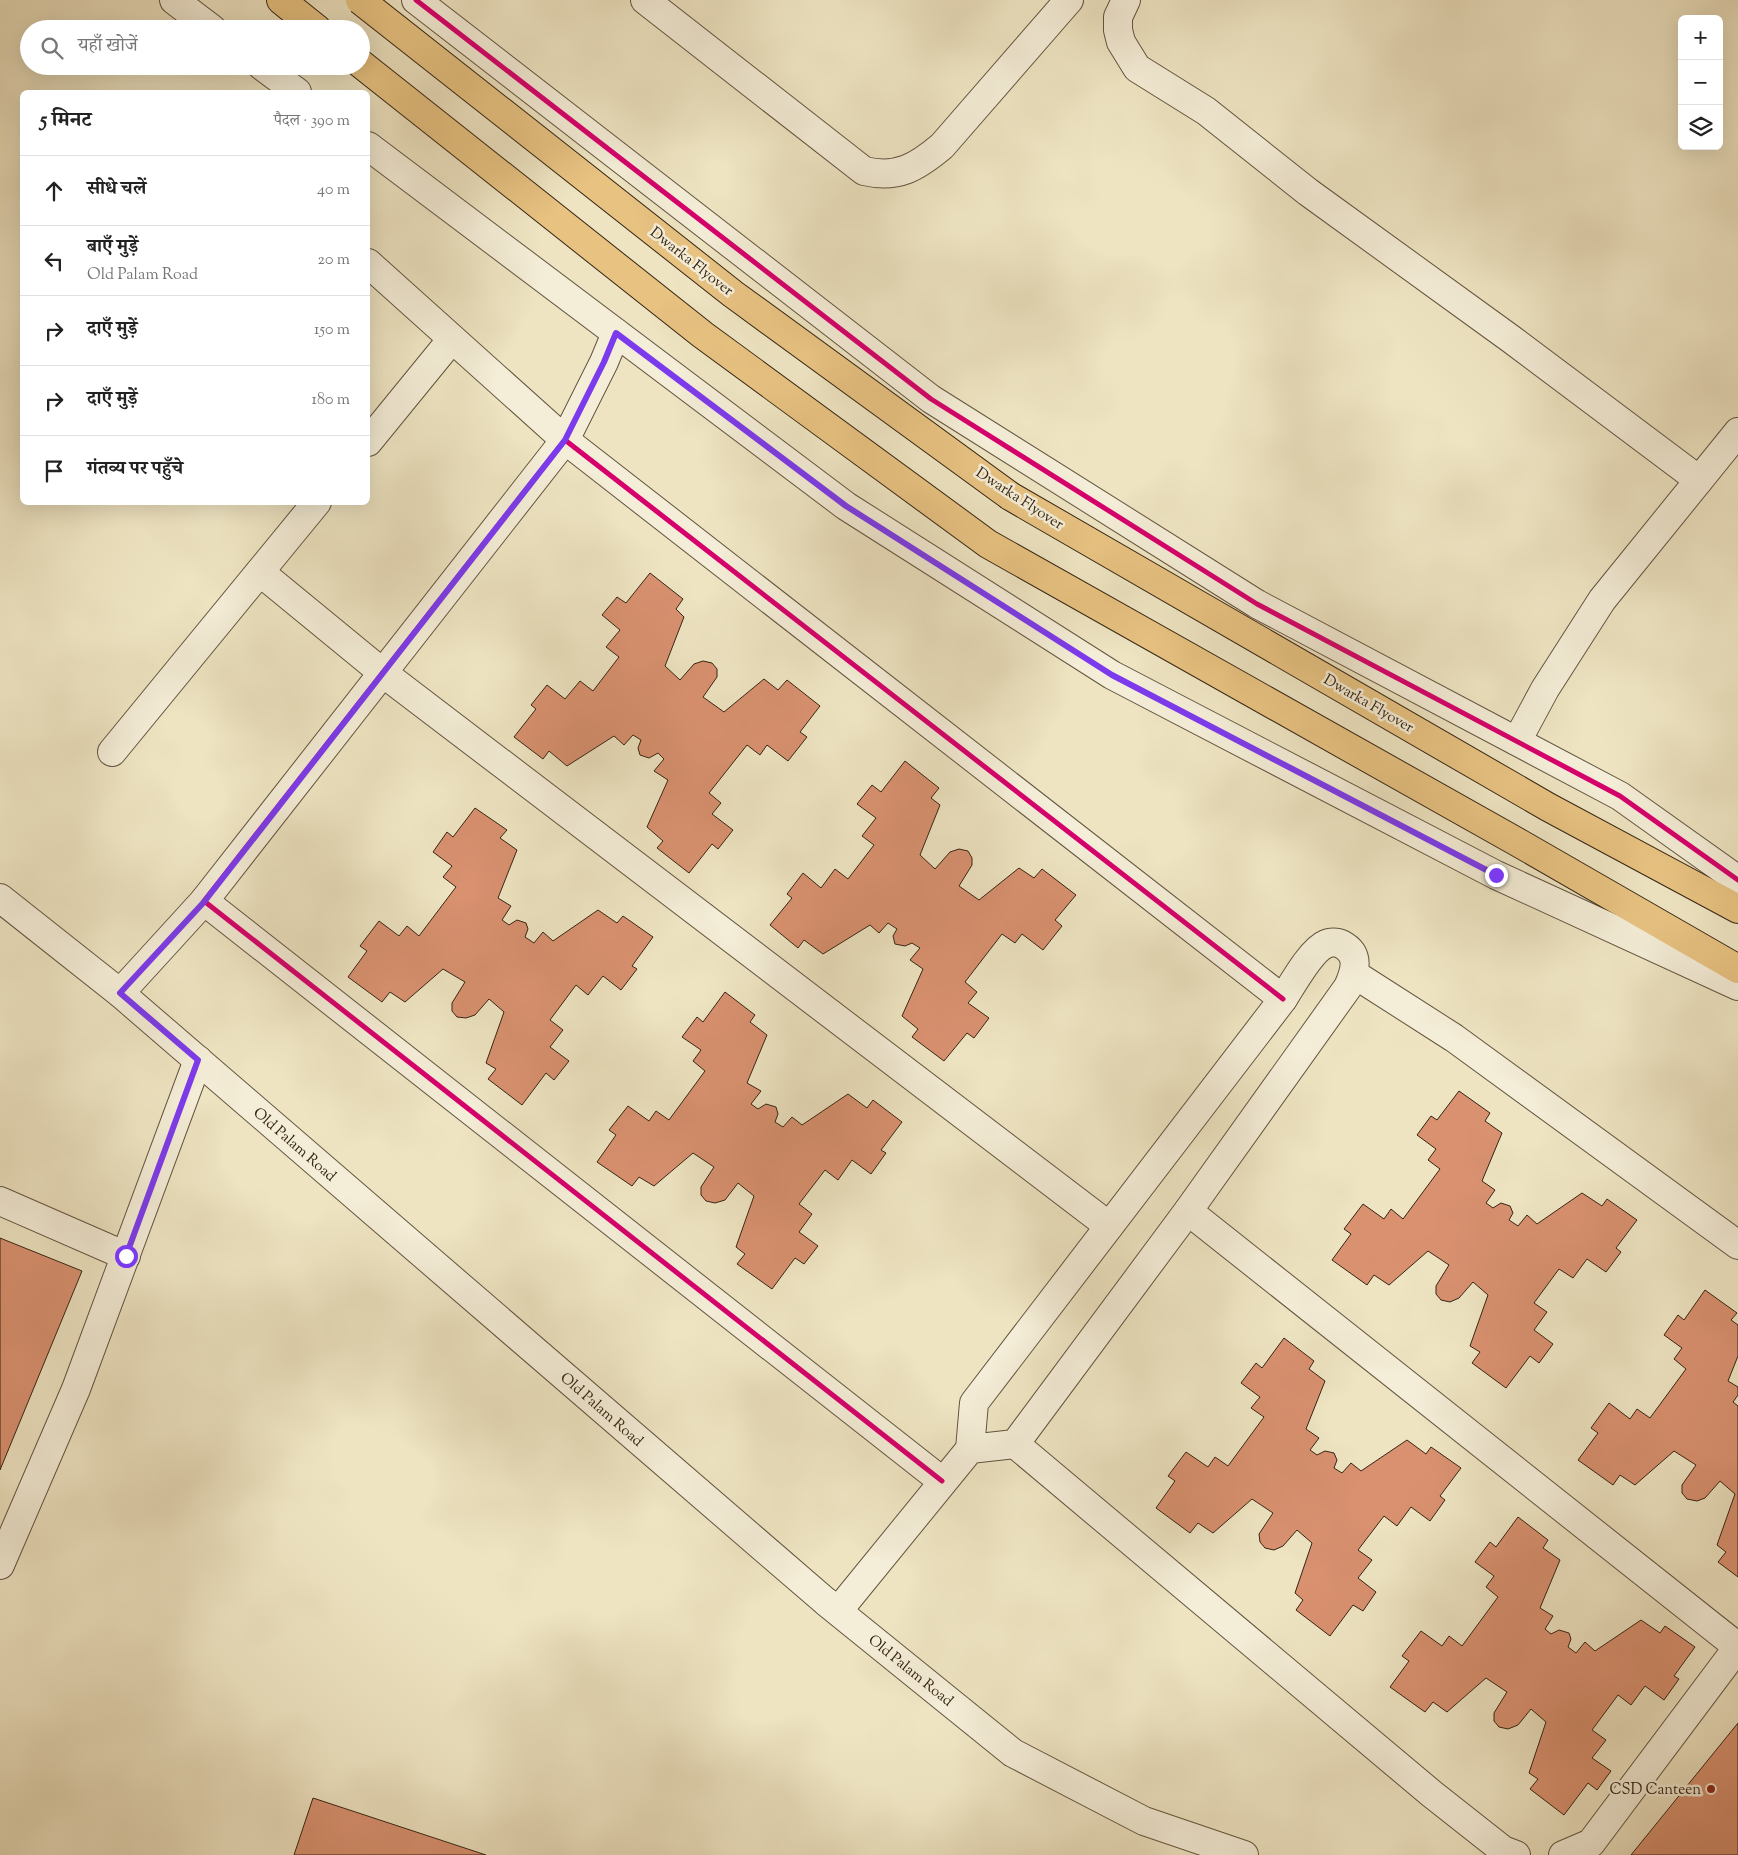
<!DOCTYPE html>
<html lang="hi">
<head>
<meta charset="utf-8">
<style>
	body { margin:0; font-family:"Sorts Mill Goudy","Noto Serif Devanagari",serif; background:#f2f2f2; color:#222 }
	.controls { position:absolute; right:15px; top:15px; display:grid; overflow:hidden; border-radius:8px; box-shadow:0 5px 20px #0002 }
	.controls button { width:45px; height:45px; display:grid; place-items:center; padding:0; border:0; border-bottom:1px solid #e0e0e0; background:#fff; color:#222; font:25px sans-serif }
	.stop { position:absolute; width:15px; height:15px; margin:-11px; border:4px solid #7c3aed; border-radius:50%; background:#fff }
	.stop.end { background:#7c3aed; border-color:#fff; box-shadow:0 1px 5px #0008 }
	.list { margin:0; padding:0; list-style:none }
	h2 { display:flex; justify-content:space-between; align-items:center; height:65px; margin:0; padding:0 20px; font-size:21px }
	h2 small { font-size:16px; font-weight:400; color:#767676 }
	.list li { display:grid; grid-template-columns:32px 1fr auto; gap:15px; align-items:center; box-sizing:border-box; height:70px; padding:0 20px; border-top:1px solid #e0e0e0 }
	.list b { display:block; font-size:19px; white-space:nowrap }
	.list p { margin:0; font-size:16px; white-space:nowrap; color:#767676 }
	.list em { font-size:16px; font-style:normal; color:#767676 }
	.icon { flex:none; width:28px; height:28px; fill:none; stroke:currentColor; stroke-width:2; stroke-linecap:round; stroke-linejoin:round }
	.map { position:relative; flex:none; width:1738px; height:1855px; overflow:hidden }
	.search { position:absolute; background:#fff; box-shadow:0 5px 20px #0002; left:20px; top:20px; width:350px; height:55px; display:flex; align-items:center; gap:12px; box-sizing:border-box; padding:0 18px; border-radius:28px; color:#767676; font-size:19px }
	.panel { position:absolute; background:#fff; box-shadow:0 5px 20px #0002; left:20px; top:90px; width:350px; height:415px; border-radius:8px }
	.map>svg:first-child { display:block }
</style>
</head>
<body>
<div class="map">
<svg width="1738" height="1855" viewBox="0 0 1738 1855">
	<rect width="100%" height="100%" fill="#eee4c2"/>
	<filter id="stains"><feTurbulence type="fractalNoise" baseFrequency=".004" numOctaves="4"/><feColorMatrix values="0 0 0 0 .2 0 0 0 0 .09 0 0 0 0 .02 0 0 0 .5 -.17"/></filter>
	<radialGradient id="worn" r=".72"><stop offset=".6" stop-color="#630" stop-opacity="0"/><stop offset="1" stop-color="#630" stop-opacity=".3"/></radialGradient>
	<g fill="#d99170" stroke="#352413">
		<path d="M650,573L683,599L676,609L684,617L665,666L680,680L694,664L703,661L712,663L717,669V677L703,697L724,712L764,679L778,690L787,680L820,706L800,732L807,737L788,761L767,745L760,755L747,745L709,793L721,803L712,814L733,830L718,849L712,844L689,873L657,848L663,841L647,827L668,780L654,771L664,759L658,753L649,758L640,755L638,748L641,740L633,735L624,745L614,736L567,766L549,751L543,759L514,737L536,709L531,705L547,685L565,699L580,681L593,691L619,657L606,647L620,630L602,615L617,597L626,603Z"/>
		<path d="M905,761L939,788L931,798L940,805L920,855L935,869L950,852L959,849L968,851L972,858V865L959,886L979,900L1019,868L1034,878L1042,869L1076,895L1055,920L1062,926L1043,950L1022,934L1015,943L1002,934L965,982L977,992L968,1003L989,1018L974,1038L967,1033L944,1061L912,1037L918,1029L902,1016L923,969L910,960L920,948L912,943L905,946L895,944L893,936L897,929L888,923L879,933L870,925L823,954L804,940L798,948L770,925L792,898L787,894L803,873L821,888L835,869L848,879L874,845L862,836L876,818L857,804L872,785L881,792Z"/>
		<path d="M475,808L507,830L500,838L517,850L498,898L511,906L502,920L509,925L517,920L526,923L528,929L525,937L534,943L543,932L553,941L598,910L617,923L623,916L653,937L632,966L637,969L621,990L603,976L588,995L576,985L550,1020L563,1030L550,1047L569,1061L554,1080L546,1073L522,1105L488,1079L496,1069L486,1063L504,1012L489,999L475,1015L466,1018L457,1017L452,1011V1003L465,982L443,969L405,1002L390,992L382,1002L348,977L367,951L360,946L379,921L399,936L407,926L419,936L456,887L443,877L452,866L433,852L447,832L453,837Z"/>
		<path d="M725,992L755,1015L750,1022L767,1035L747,1083L761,1091L751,1104L758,1109L766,1104L776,1107L778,1114L775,1122L783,1127L792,1117L802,1125L848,1094L867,1108L873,1100L902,1122L881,1150L886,1153L871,1174L852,1160L838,1180L825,1170L799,1204L812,1214L799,1232L818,1246L804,1264L795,1258L772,1289L737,1264L745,1254L736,1247L754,1196L738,1183L725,1200L715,1203L706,1201L701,1195V1187L714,1167L693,1153L654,1186L639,1177L632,1186L597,1162L616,1135L609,1130L628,1106L649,1121L656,1111L669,1120L705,1071L693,1061L701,1050L682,1037L697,1017L703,1022Z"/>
		<path d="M1459,1091L1490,1113L1485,1121L1502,1133L1482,1181L1495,1190L1486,1203L1493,1208L1501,1203L1510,1206L1513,1213L1509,1220L1518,1226L1527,1215L1537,1224L1582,1193L1602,1206L1607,1199L1637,1220L1616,1248L1621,1252L1606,1272L1587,1259L1573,1278L1559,1269L1534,1303L1547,1312L1534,1330L1553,1344L1539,1363L1530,1356L1506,1388L1472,1363L1480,1352L1470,1346L1488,1295L1473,1282L1459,1298L1450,1302L1441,1300L1436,1294V1286L1449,1265L1428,1251L1389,1285L1374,1275L1367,1285L1332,1260L1351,1234L1344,1229L1363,1204L1384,1219L1391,1209L1403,1219L1440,1169L1428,1160L1436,1149L1417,1135L1431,1116L1437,1120Z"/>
		<path d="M0,1238L82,1271L0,1470Z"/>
		<path d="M1705,1290L1737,1313L1731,1320L1738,1325V1356L1728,1381L1738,1387V1395L1733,1402L1738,1406V1577L1718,1562L1726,1552L1717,1545L1735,1494L1720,1481L1705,1498L1697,1501L1687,1499L1682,1493V1485L1696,1465L1674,1451L1635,1485L1620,1475L1613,1485L1578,1460L1598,1433L1591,1428L1609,1403L1630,1419L1637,1409L1650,1418L1686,1369L1674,1359L1682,1348L1664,1335L1678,1315L1684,1320Z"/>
		<path d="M1284,1338L1314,1361L1309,1369L1325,1381L1306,1429L1319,1438L1310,1450L1317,1455L1325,1451L1334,1453L1337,1460L1334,1468L1342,1473L1351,1463L1361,1471L1407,1440L1426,1454L1431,1447L1461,1468L1440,1496L1445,1500L1430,1521L1411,1507L1397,1526L1384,1516L1358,1550L1372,1560L1358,1578L1376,1592L1363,1611L1353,1605L1330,1636L1296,1610L1303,1600L1295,1593L1312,1543L1297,1530L1283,1546L1274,1550L1265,1548L1260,1542L1259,1534L1273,1513L1252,1499L1213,1533L1198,1523L1190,1533L1156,1508L1175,1481L1168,1476L1186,1452L1208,1467L1215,1457L1228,1466L1264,1417L1251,1408L1260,1397L1241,1383L1256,1363L1262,1368Z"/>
		<path d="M1518,1517L1548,1540L1543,1548L1560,1560L1540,1608L1553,1616L1545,1629L1551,1634L1559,1630L1569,1633L1571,1639L1568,1647L1576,1653L1585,1642L1595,1651L1641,1620L1660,1633L1665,1626L1695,1647L1674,1676L1679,1679L1664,1700L1645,1686L1631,1705L1618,1695L1592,1730L1606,1740L1592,1758L1611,1771L1597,1790L1588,1783L1564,1815L1530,1789L1538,1779L1529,1773L1546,1722L1531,1709L1518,1725L1508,1729L1499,1727L1494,1721V1713L1507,1692L1486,1678L1447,1712L1433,1702L1425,1712L1390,1687L1409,1661L1402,1656L1421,1631L1442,1646L1449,1636L1462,1646L1498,1597L1486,1587L1494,1576L1475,1562L1490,1542L1496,1547Z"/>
		<path d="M1738,1723V1855H1631Z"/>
		<path d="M313,1798L486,1855H294Z"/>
	</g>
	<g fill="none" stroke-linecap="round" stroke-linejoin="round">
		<g stroke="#63543f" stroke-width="30">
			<g id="minor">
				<path d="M174,0L212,29"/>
				<path d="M416,0L931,399L1257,604L1620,796L1738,880"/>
				<path d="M645,0L864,171C898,179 917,167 942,146L1069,0"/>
				<path d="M1126,0L1118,17V30L1121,42L1137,68L1206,111L1308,192L1511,339L1699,480"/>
				<path d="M262,66L297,92"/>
				<path d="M368,146L846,506L1112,675L1496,875L1738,986"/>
				<path d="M368,263L565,440L604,362L616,333"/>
				<path d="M368,442L452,339"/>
				<path d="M260,572L383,673L1109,1226"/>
				<path d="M1517,741L1545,689L1602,600L1738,432"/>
				<path d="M112,752L317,502"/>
				<path d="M0,898L120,993L825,1601L1013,1753L1144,1821L1244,1855"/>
				<path d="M1354,974L1454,1038L1738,1245"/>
				<path d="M120,993L204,901"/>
				<path d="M0,1201L126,1256"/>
				<path d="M1188,1211L1738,1647"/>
				<path d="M1015,1444L1432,1794L1503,1850L1516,1855"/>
				<path d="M942,1481L204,901L565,440L1283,999"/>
				<path d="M0,1565L76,1389L198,1060"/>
				<path d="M838,1611L970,1449L974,1403L1283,999C1292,985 1311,950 1326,944C1330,942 1337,942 1341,944C1361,954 1355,971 1348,987L1188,1211L1015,1444L970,1449"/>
				<path d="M1563,1855L1591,1843L1738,1647"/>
			</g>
		</g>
		<g stroke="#352413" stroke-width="30">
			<g id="major">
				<path d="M281,0L317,29"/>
				<path d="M361,64L703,335L988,544L1519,843L1738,969"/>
				<path d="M1010,496L1548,807L1738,909"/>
			</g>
		</g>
		<use href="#minor" stroke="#f4edd7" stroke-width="28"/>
		<use href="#major" stroke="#e7c281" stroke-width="28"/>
		<g stroke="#352413" stroke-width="30" stroke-linecap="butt">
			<path id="major-bridge" d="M360,0L733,294L1010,496"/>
		</g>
		<use href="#major-bridge" stroke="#e7c281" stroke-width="28"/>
		<g stroke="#f4edd7" stroke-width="8">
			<g id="cycleway">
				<path d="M416,0L931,399L1257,604L1620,796L1738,880"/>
				<path d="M942,1481L204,901L565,440L1283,999"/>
			</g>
		</g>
		<use href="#cycleway" stroke="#d6006c" stroke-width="5"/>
	</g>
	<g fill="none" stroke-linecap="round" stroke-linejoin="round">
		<path stroke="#7c3aed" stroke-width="6" d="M126,1256L198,1060L120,993L204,902L565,440L604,362L616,333L846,506L1112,675L1496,875"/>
	</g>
	<circle fill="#8f2418" stroke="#f4edd7" stroke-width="2" cx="1711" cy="1789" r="5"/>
	<g text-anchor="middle" stroke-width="5" stroke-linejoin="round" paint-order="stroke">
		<g font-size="15" fill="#352413" stroke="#f4edd7">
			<text transform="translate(692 261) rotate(38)" y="5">Dwarka Flyover</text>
			<text transform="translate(1020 498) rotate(33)" y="5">Dwarka Flyover</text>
			<text transform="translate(1369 703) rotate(30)" y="5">Dwarka Flyover</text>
			<text transform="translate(295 1144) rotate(41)" y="5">Old Palam Road</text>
			<text transform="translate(602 1409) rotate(41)" y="5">Old Palam Road</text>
			<text transform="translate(911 1670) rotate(39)" y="5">Old Palam Road</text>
		</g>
		<g font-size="15" fill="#352413" stroke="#f4edd7" text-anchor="end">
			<text x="1701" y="1794">CSD Canteen</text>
		</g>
	</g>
	<rect width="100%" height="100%" filter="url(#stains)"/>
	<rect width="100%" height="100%" fill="url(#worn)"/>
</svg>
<div class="controls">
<button>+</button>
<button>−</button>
<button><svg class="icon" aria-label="layers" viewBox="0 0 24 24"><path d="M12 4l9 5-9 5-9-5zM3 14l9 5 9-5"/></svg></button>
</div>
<div class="stop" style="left:126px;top:1256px"></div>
<div class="stop end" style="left:1496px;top:875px"></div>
<div class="search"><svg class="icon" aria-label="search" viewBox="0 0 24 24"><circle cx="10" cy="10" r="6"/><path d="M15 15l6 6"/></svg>यहाँ खोजें</div>
<section class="panel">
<h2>5 मिनट<small>पैदल · 390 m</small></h2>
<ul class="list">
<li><svg class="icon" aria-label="ahead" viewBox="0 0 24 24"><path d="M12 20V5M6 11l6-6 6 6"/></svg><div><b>सीधे चलें</b></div><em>40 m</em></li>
<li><svg class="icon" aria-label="left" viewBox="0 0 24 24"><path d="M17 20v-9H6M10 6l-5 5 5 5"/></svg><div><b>बाएँ मुड़ें</b><p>Old Palam Road</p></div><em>20 m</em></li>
<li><svg class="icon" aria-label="right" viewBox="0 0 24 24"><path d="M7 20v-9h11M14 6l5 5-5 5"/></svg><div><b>दाएँ मुड़ें</b></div><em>150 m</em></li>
<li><svg class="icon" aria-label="right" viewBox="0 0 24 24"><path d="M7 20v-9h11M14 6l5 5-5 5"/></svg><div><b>दाएँ मुड़ें</b></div><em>180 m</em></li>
<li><svg class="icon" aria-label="arrive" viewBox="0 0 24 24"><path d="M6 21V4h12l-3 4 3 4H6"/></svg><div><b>गंतव्य पर पहुँचे</b></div></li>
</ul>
</section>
</div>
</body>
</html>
